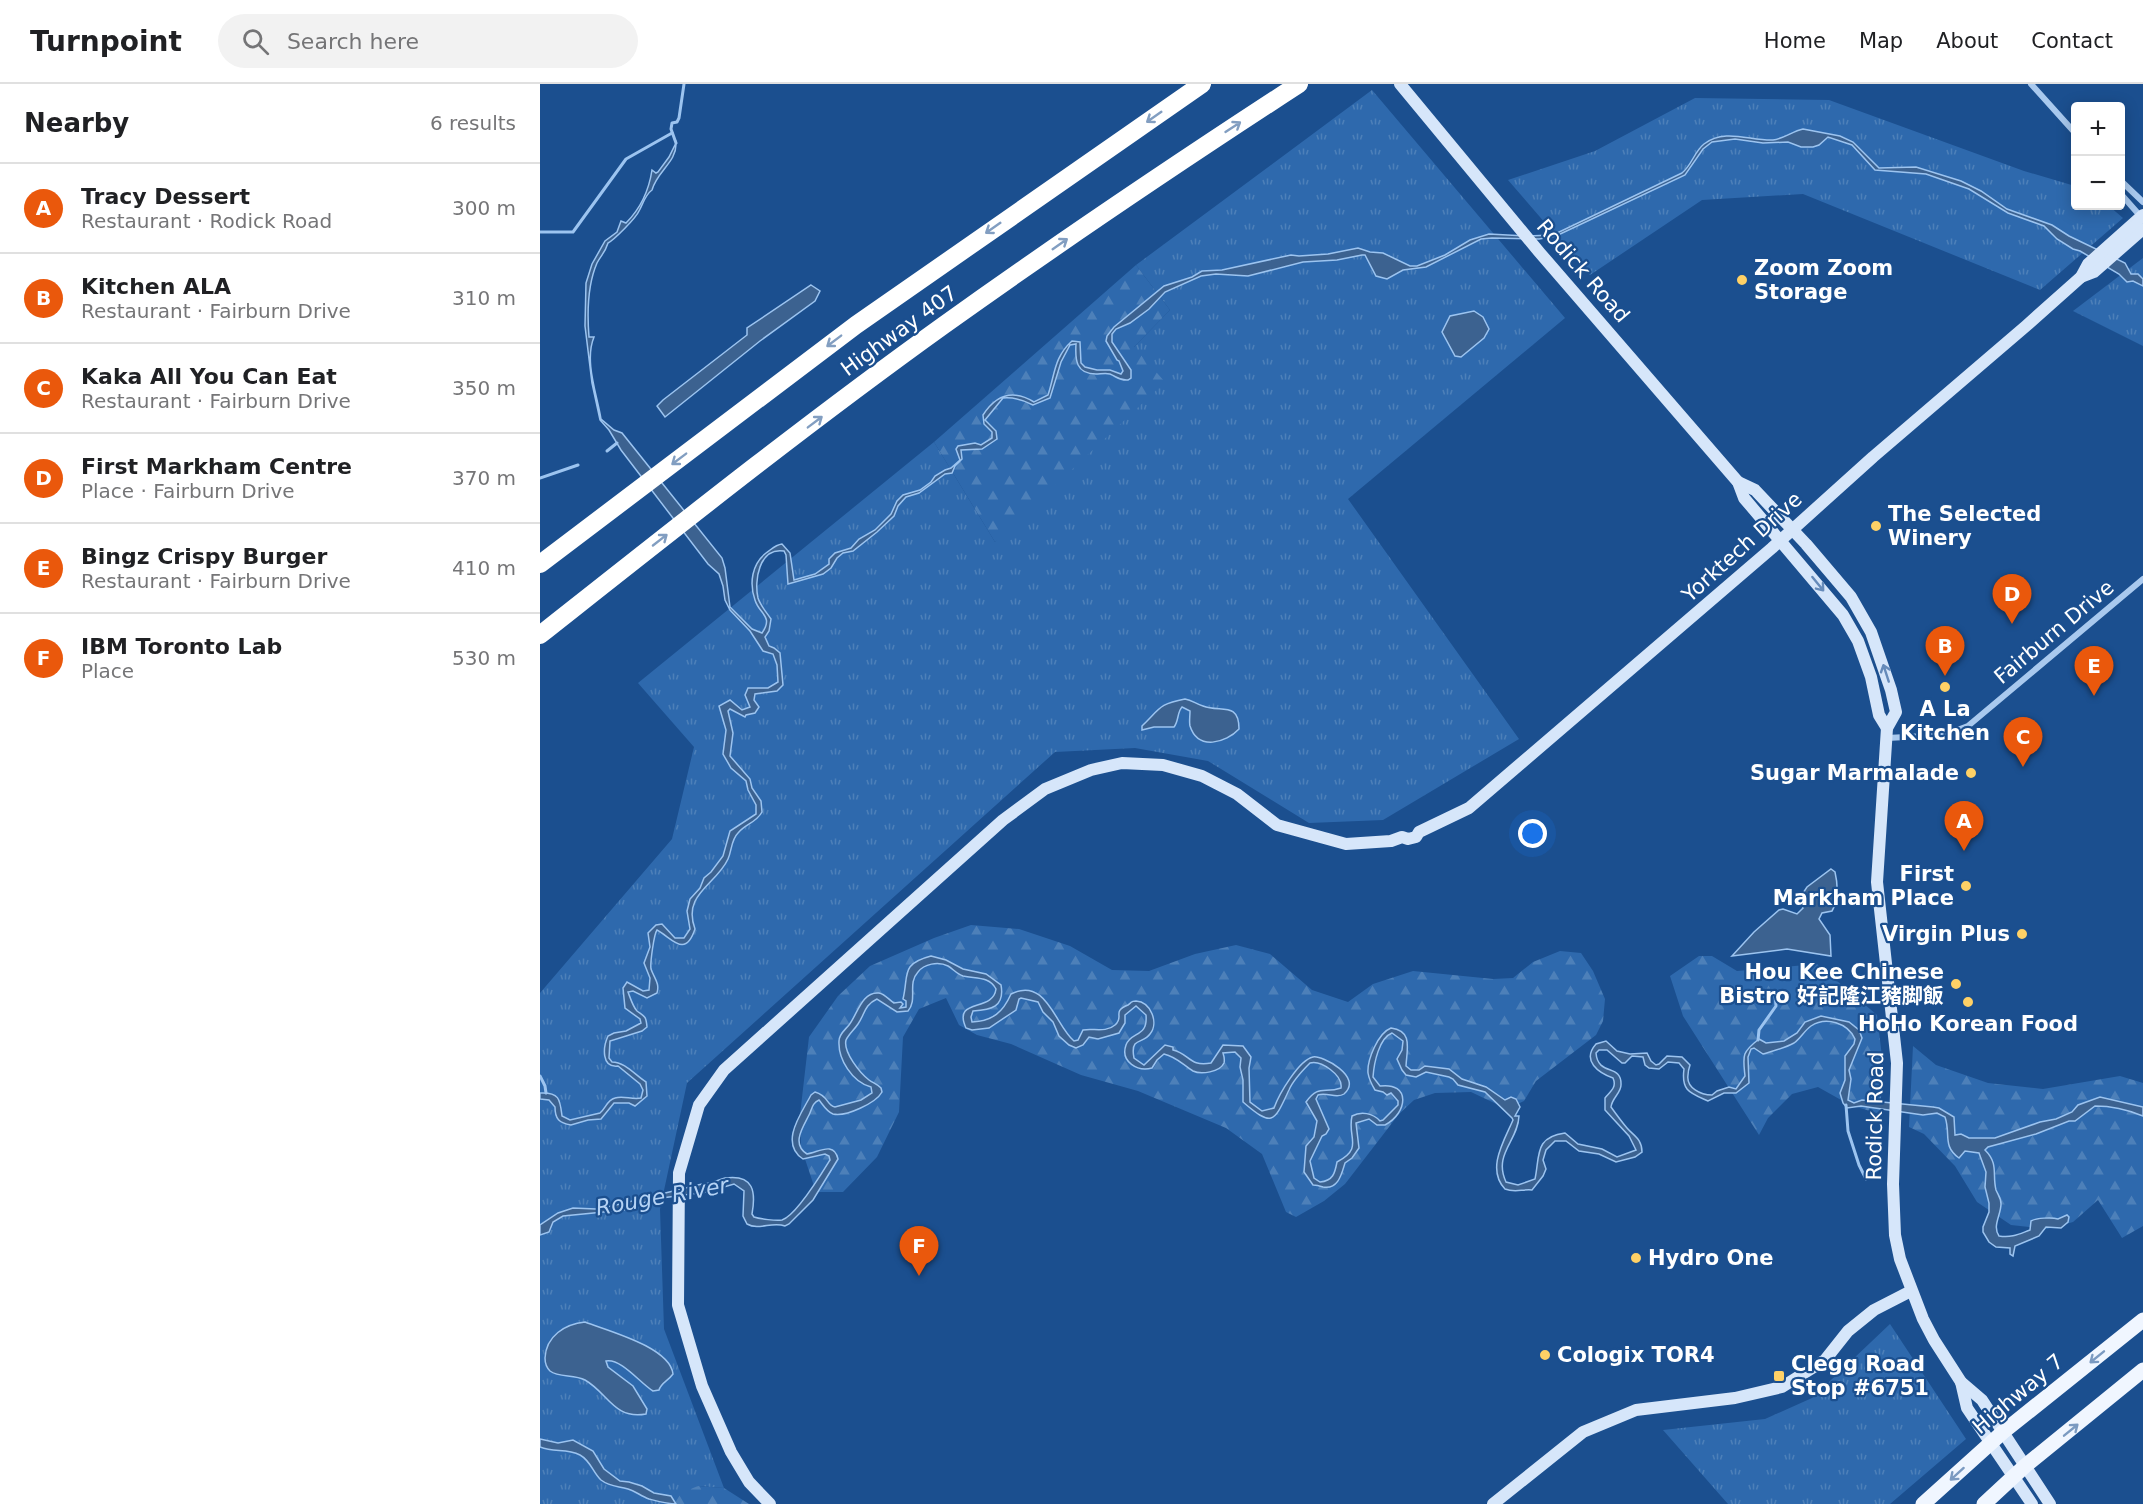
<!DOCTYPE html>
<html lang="en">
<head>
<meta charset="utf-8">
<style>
	body { margin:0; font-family:"DejaVu Sans","Noto Sans SC",sans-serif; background:#f2f2f2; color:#202124 }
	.controls { position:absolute; right:18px; top:18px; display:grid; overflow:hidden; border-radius:6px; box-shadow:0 3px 15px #0003 }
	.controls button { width:54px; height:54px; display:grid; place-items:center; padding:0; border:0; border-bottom:2px solid #e0e0e0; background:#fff; color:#202124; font:30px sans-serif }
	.you { position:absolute; left:993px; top:750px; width:21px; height:21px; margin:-15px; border:4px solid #fff; border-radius:50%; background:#1a73e8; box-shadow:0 0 0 9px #1a73e833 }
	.badge { display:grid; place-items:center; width:39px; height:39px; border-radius:50%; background:#ea580c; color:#fff; font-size:20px; font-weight:700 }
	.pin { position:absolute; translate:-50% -50px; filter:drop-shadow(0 2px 3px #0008) }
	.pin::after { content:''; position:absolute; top:32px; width:21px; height:18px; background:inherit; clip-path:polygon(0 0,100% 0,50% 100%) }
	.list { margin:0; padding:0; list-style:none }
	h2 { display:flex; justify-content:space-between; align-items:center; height:78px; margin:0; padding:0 24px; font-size:26px }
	h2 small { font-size:20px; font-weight:400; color:#757577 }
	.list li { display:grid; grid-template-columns:39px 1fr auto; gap:18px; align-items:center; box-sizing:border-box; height:90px; padding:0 24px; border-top:2px solid #e0e0e0 }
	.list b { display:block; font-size:22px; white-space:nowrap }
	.list p { margin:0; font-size:20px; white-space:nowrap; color:#757577 }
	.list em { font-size:20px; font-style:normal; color:#757577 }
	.icon { flex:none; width:33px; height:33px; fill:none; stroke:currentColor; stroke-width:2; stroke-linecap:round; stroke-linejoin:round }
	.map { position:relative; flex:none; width:1603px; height:1420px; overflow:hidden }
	header { display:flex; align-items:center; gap:36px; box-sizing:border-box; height:84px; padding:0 30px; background:#fff; border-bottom:2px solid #e0e0e0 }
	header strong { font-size:28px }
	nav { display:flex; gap:33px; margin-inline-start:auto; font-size:21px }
	.search { width:420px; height:54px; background:#f2f2f2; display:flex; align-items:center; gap:15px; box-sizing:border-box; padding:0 21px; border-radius:33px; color:#757577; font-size:22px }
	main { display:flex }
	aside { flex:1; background:#fff }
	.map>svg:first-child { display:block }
</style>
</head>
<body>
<header>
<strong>Turnpoint</strong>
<div class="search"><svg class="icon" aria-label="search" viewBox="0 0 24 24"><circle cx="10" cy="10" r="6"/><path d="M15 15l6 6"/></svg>Search here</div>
<nav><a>Home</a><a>Map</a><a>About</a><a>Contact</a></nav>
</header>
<main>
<aside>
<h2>Nearby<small>6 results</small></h2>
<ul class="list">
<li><span class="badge">A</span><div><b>Tracy Dessert</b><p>Restaurant · Rodick Road</p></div><em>300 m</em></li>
<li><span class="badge">B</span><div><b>Kitchen ALA</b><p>Restaurant · Fairburn Drive</p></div><em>310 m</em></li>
<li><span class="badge">C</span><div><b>Kaka All You Can Eat</b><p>Restaurant · Fairburn Drive</p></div><em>350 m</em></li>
<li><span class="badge">D</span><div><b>First Markham Centre</b><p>Place · Fairburn Drive</p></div><em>370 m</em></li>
<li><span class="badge">E</span><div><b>Bingz Crispy Burger</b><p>Restaurant · Fairburn Drive</p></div><em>410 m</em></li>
<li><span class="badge">F</span><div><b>IBM Toronto Lab</b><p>Place</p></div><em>530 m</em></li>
</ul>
</aside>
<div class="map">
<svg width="1603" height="1420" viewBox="0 0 1603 1420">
	<defs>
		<pattern id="grass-tufts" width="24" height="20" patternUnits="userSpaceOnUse" patternTransform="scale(1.5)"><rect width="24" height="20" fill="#2e69ad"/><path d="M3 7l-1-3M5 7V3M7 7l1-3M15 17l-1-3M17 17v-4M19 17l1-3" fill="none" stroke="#4d80b9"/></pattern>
		<pattern id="forest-firs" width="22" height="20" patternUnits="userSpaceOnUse" patternTransform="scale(1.5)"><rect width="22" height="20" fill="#2e69ad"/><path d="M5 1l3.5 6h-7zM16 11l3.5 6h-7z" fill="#4d80b9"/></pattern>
	</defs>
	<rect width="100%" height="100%" fill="#1b4f8f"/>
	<g fill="url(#grass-tufts)">
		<path d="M832,6L1025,234L808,415L979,655L843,736L769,739L668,677L595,664L515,668L147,999L120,1125L124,1245L184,1404L158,1402L133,1420H0V909L132,755L154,663L98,599L394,358L455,458L594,263L630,226L596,181Z"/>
		<path d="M1155,14L1289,16L1484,87L1535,102L1536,122H1569L1583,134L1500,206L1263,110L1162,116L1050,191L968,96L1055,67Z"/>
		<path d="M1603,174V262L1533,227Z"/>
		<path d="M1350,1240L1426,1355L1350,1420H1188L1123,1346L1225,1335L1272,1314Z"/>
	</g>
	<g fill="url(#forest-firs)">
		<path d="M596,181L630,226L594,263L625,298L455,458L394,358Z"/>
		<path d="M431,841L479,845L530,862L572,886L609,887L655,870L696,861L730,870L772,906L808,918L833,900L873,887L953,895L973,894L993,878L1020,867L1041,869L1053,887L1065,915L1063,937L1056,951L996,997L984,1017L967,1025L931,1008L895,1009L874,1016L859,1030L805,1100L784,1117L756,1133L746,1128L722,1070L686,1044L598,1007L541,991L471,960L437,951L419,941L406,914L379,925L363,953L359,1028L337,1073L303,1108H276L261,1063L260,1031L269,953L298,912L330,882L394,854Z"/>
		<path d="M1159,872H1172L1197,887L1277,880L1337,931L1343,981L1340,1030L1310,1021L1278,1003L1252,1010L1228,1034L1219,1051L1143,932L1130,892Z"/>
		<path d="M1373,962L1396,981L1448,999L1503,1005L1580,992L1603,999V1142L1582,1154L1558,1116L1533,1138L1507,1145L1471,1141L1437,1118L1415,1082L1384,1050L1369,1043Z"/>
		<path d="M158,1402L184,1404L209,1420H133L141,1409Z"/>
	</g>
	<g fill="#3c6290" stroke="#9cc4f0" stroke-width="1.5">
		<path d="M1263,45L1300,52L1313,58L1339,84L1376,83L1421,97L1441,107L1467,125L1512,141L1529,152L1585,179L1591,190H1598L1603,195V202L1593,197L1587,198L1579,190L1540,167L1533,165L1517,155L1504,142L1468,129L1429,105L1386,90L1335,86L1312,61L1288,53L1279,61L1273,63H1261L1248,58L1223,59L1195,55L1172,58L1163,65L1145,91L1016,152L999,155L952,154L941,155L886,183L863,186L847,195L836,192L825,171H822L797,176L763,178L708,192L676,190L661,192L625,208L609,225L590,239L576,245L572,250V258L591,286V294L588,296C580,297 577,293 570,290C566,289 560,290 556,290C536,290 535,276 536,260L530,261L521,278L510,314L493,321C485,317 473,313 463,314L445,336L456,347L457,355L442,365L421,366L422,375L415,382L412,389L405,390L379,409L366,413L358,422L354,432L337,448L313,467L303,469L297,474L291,484L283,490L248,500L246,471L244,467C219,463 214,497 218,514C220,521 227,529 231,535L229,547L225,553L229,562L234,564L240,569L243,601L237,607L215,610L214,616L219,623L215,629L206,631L205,633L190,625L188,627L193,649L190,672L210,695L212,704L221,717L222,728C216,739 205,740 198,749C191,756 192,766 188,775C176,801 142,810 155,845C145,875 132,854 117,846C114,850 110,879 111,885C114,894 120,899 117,909L107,914L93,907L88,908C90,913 93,923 97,927C105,933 106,932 107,943L102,947L70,957L69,974L72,978C85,978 95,991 106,998L107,1012L95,1022L89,1019H74L61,1035L48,1036L31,1041C19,1039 15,1035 15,1023L9,1016L0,1015V1009C20,1008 20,1016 22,1032L30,1036L60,1029C66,1024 67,1016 75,1014C83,1011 92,1016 101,1014L103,1006L100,1000L78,982C61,984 63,963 68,952L74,949L86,947L101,939L100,935L85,924L83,904L87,898L103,907L109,906L110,894L104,879L110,863L108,849L116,841L122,840L135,854H144L150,845L147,827L150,815L160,804L164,794L171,788L183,772L190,747L216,730V721L208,706L206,697L191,684L183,670L186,646L179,622L190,616L202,626L210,623L205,611L208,604H228L238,598L237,581L233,570L223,567L210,547L190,526L185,516L183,502L179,490L168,480L81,366L69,346L60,336L52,299L45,242L46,199L52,180L65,157L77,148L81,137L86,139C100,125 109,106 112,86L116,89L118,88L129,73L136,59C137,78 117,87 112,106C105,111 103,120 99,127C96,134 74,156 68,159C65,169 61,171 57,179C47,202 47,228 49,253H54C44,277 57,310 61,335L74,346L82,349L182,474L185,484L190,523L212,545L222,549C234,532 219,530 215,516C209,499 212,480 226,469C232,465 235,461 242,460L250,469L254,496L275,490L289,480V475L295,469L311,464L319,455L335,446L351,430L357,417L363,411L380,406L391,398L395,392L405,386L411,384L420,376L416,365L418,362L435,359L441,361L452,354V348L444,340L443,331C456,311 473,305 494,318L508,311C515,290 514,273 532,257L540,258L541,279L545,283L557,286H570L581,290L583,287L579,277L577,276L566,257L567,252L574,243L624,202L652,193L662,187L682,186L751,171L759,172L788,170L818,164L830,168L843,169L870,182H877L905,171L930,156L949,150L987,152L1013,151L1142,89C1152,81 1154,68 1164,60C1185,44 1210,57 1233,56C1243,55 1253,47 1263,45Z"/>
		<path d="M271,201L280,207L275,217L220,257L125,333L117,322L123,316L207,251V244Z"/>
		<path d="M934,227L943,233L949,245L944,254L921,273L915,272L902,248L910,232Z"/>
		<path d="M645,615C652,616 656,620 663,622C680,629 699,617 699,645C686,659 658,667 650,642C649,638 650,632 650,627L642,623C637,628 639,637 634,643H614L602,646V642C620,625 618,620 645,615Z"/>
		<path d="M1291,785L1295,788C1298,801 1299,815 1292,827L1282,829L1279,835L1290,851L1291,872L1247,865L1192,872L1214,848L1239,826L1243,825L1257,830L1263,824L1259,815L1267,803Z"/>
		<path d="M391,872L406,876L423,885L446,890L461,901C465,923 451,926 433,927L431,933L432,938C453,937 463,928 471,910C506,892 515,941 534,957L538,956L543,946C553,944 566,949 575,941C585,932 571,928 588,921C593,918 590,917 596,917C611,918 619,939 610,950C606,956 599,956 595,960C592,964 593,969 594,974L604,981L625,961L633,963V966C650,970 649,983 671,979L683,961L703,962L711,973L709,984L710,1018L722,1027L734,1024C739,1010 759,976 773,973C782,971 824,993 804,1010C797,1015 787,1008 778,1011L776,1015L789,1045L786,1050L782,1052L770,1077L774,1094L780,1098C793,1097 795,1089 797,1078C824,1064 807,1054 812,1032C821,1027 833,1029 840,1037L843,1036L858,1021V1017L851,1009L847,1011L843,1008L835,1006C832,1001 829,995 828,989C827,976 838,949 851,944C873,947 867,964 866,982L871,986H879L885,982L909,985L922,995L946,1003L965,1016L971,1013L976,1015L980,1023L975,1032H979C978,1057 953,1070 966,1098L978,1101L995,1095C1000,1072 994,1053 1025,1049L1038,1060L1062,1065L1077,1073L1096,1066L1089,1052L1065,1026V1014C1071,1007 1077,1003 1073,994C1059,989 1041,977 1056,960L1066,957L1077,967L1090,970L1107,969L1111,977L1116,981L1119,980L1127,972L1142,973L1150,981C1149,984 1148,987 1148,991C1146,1004 1161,1011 1172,1011L1177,1007L1189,1003L1196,1005L1205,992C1203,972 1201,969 1219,955L1226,959L1244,957L1257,949L1265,938L1281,932L1309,938L1319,946L1322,954L1309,986L1311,995L1308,1016L1314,1019L1322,1016L1393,1023L1399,1024L1414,1033L1415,1051L1421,1050L1429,1054H1455L1500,1038L1516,1035L1532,1028L1538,1021L1560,1013L1603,1023V1032C1586,1025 1573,1022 1555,1022L1535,1037H1529L1496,1050L1448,1063L1445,1066C1459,1080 1452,1090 1456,1106C1458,1111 1461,1114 1461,1120C1461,1131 1452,1142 1459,1152C1472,1154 1479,1150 1490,1146L1491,1137C1496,1134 1512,1133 1518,1135L1527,1131L1529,1133L1528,1138L1521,1144L1506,1143L1499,1152L1475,1162L1473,1172L1470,1170V1164L1456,1163L1449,1158L1443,1148V1143L1449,1128V1119L1445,1103L1446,1088L1439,1069L1425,1067L1419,1074C1402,1062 1411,1050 1405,1033L1397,1029L1383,1031L1321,1022L1307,1024L1303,1019L1300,1009L1305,996V972L1314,960L1315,955C1308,939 1286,932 1271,942C1264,947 1261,954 1254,959C1245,964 1233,967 1223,970L1214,964L1211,965L1208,973L1209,999L1196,1009H1184L1168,1017C1150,1009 1141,1007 1144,985L1139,979L1128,978L1119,985L1109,984L1105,981L1103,973L1092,972L1085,979H1082L1067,966H1059L1056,969C1058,993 1082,979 1081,1001C1081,1009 1072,1014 1071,1023C1076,1030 1081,1037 1087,1044C1094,1052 1102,1055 1102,1068L1095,1073L1076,1078L1059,1070L1039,1067L1026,1057H1015L1006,1066L1003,1076L1006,1085L1003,1092L992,1106C982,1105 975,1109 965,1105C946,1085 964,1057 973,1036L972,1034L945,1008L918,1001L913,995L909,993L886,988L876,993L866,991L862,986L857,975L862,966L863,957L852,949C839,954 834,979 833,993L840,1002C871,998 868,1029 845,1041H837L829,1035L816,1039L819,1064L812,1074L805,1079C802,1088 799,1106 783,1103C780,1102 777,1101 773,1101L764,1088L766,1062L774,1053L777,1037L766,1018C779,1000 784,1010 801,1004C803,991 781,976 770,979C762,987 753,996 749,1006C734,1038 733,1044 703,1018V996L700,983L701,974L695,968L683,969C684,972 685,975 684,979C680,988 661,991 653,987C643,981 637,973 624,970L617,976L612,984C598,988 580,978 586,961C591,947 608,954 606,931L596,922L585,931V939L579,949L558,955L549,953L543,961L536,964L529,961L519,952L513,938L503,928L498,918L481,914L479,915L476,926L449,944L432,946L426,944C412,913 453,929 456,905C449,892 436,895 423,892C417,890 413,885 408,882C398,877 384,880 378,888C367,900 378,915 368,927L357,928L337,915C324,921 325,930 318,940C314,946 309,950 306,956C303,968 320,989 329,996C333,999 337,1000 341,1004L342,1008C336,1019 306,1033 293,1030C287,1028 283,1021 279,1016C272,1019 272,1025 269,1031C263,1043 251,1060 267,1070C279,1068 294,1057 298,1075L273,1116L249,1140L245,1142C232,1137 219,1147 207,1140L203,1132L204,1107L194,1100L167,1108L114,1115L84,1126L23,1132L13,1138L9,1148L0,1151V1141L18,1129L33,1124L56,1125L76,1121L162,1100C172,1101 176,1096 185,1094C214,1090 216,1108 212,1130L214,1133C220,1135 236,1137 242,1136C256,1132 282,1089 290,1076L289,1072L285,1070L263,1075C239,1059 261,1030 271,1011L275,1008C289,1012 286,1021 295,1023L321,1016L332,1009L331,1003C312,998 298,975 299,957C299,950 305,946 309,941C317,931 322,907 339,909C345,910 349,916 354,919L361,918L363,920L360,924L366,923V917L363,915C369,891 360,880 391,872Z"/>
		<path d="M45,1238C68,1247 130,1263 133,1290C128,1297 121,1299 119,1306L113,1307C100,1299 81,1274 66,1277L68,1283L93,1302L107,1325L106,1330C74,1336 68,1309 45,1296C34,1290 19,1294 10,1287C6,1283 5,1279 5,1274C6,1252 25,1240 45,1238Z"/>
		<path d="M0,1355L18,1359L33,1356L53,1367L64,1385L80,1397L89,1398L102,1402L114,1409L131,1412L136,1420C128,1420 117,1417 109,1415C101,1412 95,1407 88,1405C78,1402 70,1403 61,1396C53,1389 51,1377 40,1371C26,1364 14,1369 0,1363Z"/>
	</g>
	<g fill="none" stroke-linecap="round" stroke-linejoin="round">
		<g stroke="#9cc4f0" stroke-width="3">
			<path d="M136,59L131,45L132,39L137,38L139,34L144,0"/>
			<path d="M0,148H33L86,75L132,49"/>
			<path d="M67,367L77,359"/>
			<path d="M0,394L38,381"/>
			<path d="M1218,956L1219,946L1236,922L1235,910"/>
			<path d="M0,992L5,1002L6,1009"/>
			<path d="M1306,1021L1308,1047L1319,1081L1326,1095"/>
		</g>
		<g stroke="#a9c9ee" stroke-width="6">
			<path d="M1491,0L1536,50"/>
			<path d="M1580,96L1603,118"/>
			<path d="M1580,109L1602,134"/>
			<path d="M1347,654L1404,651L1428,642L1603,495"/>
		</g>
		<g stroke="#d6e6fa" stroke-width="12">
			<path d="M860,0L1000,169L1198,398L1204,414L1303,531L1318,557L1331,593L1339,631L1347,644"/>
			<path d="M1541,193L1554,188L1603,145"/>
			<path d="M1198,398L1215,406L1266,460L1311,513L1331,548L1351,606L1356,628L1347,644L1337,798L1357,979L1353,1100L1355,1151L1360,1175L1383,1235L1394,1256L1421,1298L1442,1316L1510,1420"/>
			<path d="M1421,1298L1427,1324L1492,1420"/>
			<path d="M230,1420L209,1398L191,1368L162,1302L138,1221L139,1089L159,1021L184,986L463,736L505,705L551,686L582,679L623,681L662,692L697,710L737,741L806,760L851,757L862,753L868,755L876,753L879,748L929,724L1232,464L1333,373L1486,242L1541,193L1548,180L1603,131"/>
			<path d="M953,1420L1043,1348L1096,1326L1195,1314L1242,1303L1285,1276L1308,1247L1334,1226L1371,1207"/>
		</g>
		<g stroke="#f0f6ff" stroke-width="15">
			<path d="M1383,1420L1463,1348L1603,1236"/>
			<path d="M1444,1420L1485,1382L1603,1286"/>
		</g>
		<g stroke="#fff" stroke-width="18">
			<path d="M0,480L316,241L662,0"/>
			<path d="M0,551C133,446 266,340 404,241C520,158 639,78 759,0"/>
		</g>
	</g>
	<defs><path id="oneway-shaft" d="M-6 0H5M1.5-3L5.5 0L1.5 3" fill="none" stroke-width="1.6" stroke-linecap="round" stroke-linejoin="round" transform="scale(1.5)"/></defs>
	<g stroke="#829ec1">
		<use href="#oneway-shaft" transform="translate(614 33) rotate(145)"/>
		<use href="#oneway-shaft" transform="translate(693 43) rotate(-33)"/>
		<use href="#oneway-shaft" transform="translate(453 144) rotate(145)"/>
		<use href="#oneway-shaft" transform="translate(520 160) rotate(-35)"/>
		<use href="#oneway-shaft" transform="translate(294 257) rotate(143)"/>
		<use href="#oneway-shaft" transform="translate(275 338) rotate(-37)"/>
		<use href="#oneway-shaft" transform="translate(139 375) rotate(143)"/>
		<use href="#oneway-shaft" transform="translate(120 456) rotate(-38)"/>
	</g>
	<g stroke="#668bba">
		<use href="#oneway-shaft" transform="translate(1278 500) rotate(51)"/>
		<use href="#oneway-shaft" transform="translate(1346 589) rotate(-108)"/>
	</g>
	<g stroke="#7b9ac1">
		<use href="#oneway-shaft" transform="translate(1557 1273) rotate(141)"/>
		<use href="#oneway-shaft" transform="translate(1531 1346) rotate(-39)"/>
		<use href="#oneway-shaft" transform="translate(1417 1390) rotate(138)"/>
	</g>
	<g fill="#ffd166" stroke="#1b4f8f" stroke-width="2">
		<circle cx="1202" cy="196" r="6"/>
		<circle cx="1336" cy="442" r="6"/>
		<circle cx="1405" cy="603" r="6"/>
		<circle cx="1431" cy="689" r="6"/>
		<circle cx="1426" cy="802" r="6"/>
		<circle cx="1482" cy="850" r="6"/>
		<circle cx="1416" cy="900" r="6"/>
		<circle cx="1428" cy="918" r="6"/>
		<circle cx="1096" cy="1174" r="6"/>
		<circle cx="1005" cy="1271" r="6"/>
		<rect x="1233" y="1286" width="12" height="12" rx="3"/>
	</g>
	<g text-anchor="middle" stroke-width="4.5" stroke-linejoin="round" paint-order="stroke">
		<g font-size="21" font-weight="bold" fill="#fff" stroke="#1b4f8f" text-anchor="start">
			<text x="1214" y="191">Zoom Zoom<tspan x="1214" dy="24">Storage</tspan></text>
			<text x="1348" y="437">The Selected<tspan x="1348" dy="24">Winery</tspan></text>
			<text x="1405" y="632" text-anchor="middle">A La<tspan x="1405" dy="24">Kitchen</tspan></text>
			<text x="1419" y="696" text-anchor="end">Sugar Marmalade</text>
			<text x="1414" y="797" text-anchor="end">First<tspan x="1414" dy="24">Markham Place</tspan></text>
			<text x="1470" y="857" text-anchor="end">Virgin Plus</text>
			<text x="1404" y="895" text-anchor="end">Hou Kee Chinese<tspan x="1404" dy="24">Bistro 好記隆江豬脚飯</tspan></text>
			<text x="1428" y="947" text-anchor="middle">HoHo Korean Food</text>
			<text x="1108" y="1181">Hydro One</text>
			<text x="1017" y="1278">Cologix TOR4</text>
			<text x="1251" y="1287">Clegg Road<tspan x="1251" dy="24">Stop #6751</tspan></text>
		</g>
		<g font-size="21" fill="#fff" stroke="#1b4f8f">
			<text transform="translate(1043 187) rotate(49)" y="7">Rodick Road</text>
			<text transform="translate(359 247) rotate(-36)" y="7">Highway 407</text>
			<text transform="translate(1202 463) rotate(-42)" y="7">Yorktech Drive</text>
			<text transform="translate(1514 548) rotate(-40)" y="7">Fairburn Drive</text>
			<text transform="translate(1335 1032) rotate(-89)" y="7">Rodick Road</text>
			<text transform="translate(1478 1310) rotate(-40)" y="7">Highway 7</text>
		</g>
		<g font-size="22" font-style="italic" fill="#b5d3f5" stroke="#1b4f8f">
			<text transform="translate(122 1112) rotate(-10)" y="8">Rouge River</text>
		</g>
	</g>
</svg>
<div class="controls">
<button>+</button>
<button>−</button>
</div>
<div class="you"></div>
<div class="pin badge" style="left:1424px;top:767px">A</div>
<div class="pin badge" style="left:1405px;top:592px">B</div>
<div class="pin badge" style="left:1483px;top:683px">C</div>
<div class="pin badge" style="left:1472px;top:540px">D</div>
<div class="pin badge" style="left:1554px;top:612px">E</div>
<div class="pin badge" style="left:379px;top:1192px">F</div>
</div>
</main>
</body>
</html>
